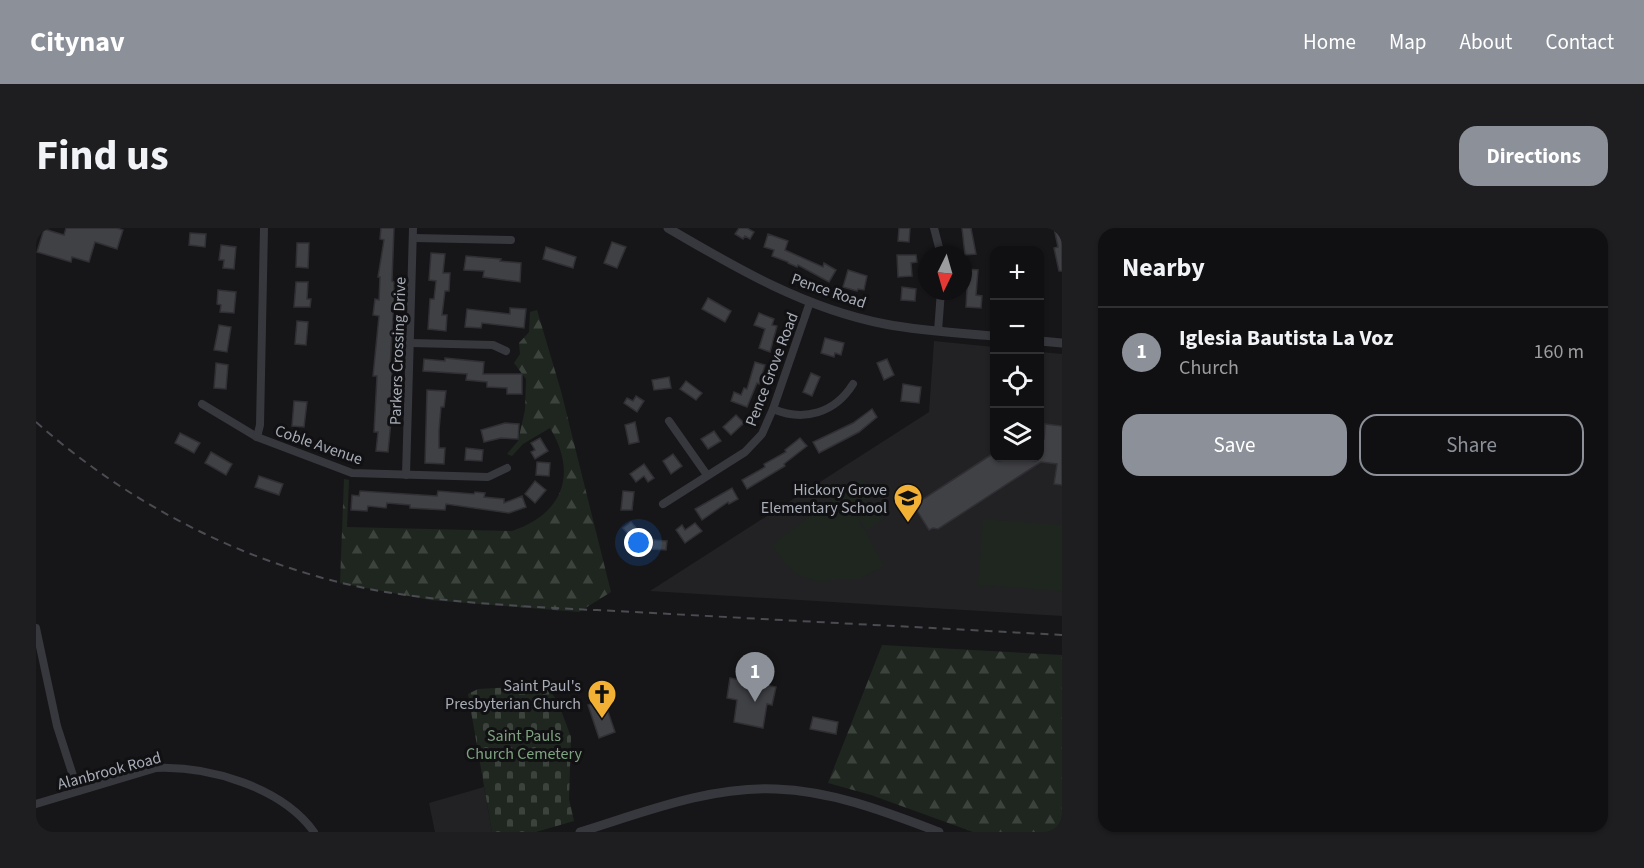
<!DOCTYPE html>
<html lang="en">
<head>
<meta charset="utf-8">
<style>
	body { margin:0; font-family:"Source Sans 3",sans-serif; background:#1e1e20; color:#f1f3f6 }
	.controls { position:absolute; right:18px; top:18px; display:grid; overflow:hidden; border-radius:12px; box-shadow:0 2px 4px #0004 }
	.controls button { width:54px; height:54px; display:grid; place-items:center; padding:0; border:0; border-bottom:2px solid #303032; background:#101012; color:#f1f3f6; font:30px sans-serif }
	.compass { position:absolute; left:882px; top:18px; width:54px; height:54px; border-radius:50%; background:#101012; box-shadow:0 2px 4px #0004; rotate:185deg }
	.you { position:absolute; left:603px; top:315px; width:21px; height:21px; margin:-15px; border:4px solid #fff; border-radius:50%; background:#1a73e8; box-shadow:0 0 0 9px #1a73e833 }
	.badge { display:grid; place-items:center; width:39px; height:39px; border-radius:50%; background:#8c9099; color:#fff; font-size:20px; font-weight:700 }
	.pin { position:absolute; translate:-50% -50px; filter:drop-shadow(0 2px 3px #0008) }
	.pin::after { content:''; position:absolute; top:32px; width:21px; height:18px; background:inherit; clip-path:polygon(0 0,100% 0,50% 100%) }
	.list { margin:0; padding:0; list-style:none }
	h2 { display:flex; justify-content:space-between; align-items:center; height:78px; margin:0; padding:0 24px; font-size:26px }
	h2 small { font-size:20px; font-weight:400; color:#9c9d9f }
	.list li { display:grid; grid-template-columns:39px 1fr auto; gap:18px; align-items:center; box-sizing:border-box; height:90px; padding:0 24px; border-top:2px solid #303032 }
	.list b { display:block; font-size:22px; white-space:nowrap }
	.list p { margin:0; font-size:20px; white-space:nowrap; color:#9c9d9f }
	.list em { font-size:20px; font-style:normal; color:#9c9d9f }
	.actions { display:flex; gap:12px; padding:18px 24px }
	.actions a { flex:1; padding:14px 0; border:2px solid #8c9099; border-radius:18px; text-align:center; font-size:21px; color:#8c9099 }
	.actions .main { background:#8c9099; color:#fff }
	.icon { flex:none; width:33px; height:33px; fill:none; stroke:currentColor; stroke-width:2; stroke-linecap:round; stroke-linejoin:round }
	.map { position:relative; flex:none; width:1026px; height:604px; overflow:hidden; border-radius:18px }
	header { display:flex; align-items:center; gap:36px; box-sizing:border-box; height:84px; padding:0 30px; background:#8c9099; color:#fff }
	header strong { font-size:28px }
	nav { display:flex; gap:33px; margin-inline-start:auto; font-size:21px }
	.intro { display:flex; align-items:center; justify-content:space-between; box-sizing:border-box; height:144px; padding:0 36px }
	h1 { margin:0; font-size:42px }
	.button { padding:15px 27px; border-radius:18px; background:#8c9099; color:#fff; font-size:21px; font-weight:700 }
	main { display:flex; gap:36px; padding:0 36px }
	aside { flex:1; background:#101012; border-radius:18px; box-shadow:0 2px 4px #0004 }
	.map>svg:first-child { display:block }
</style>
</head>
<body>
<header>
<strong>Citynav</strong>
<nav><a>Home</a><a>Map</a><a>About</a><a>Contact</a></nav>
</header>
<div class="intro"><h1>Find us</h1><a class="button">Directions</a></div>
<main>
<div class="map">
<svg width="1026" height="604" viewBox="0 0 1026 604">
	<defs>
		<pattern id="grass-tufts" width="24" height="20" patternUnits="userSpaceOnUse" patternTransform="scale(1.5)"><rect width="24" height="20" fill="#1e261f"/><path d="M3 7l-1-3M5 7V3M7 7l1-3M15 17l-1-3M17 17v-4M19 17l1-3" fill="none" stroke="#3c433d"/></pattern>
		<pattern id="forest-firs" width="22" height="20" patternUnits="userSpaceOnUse" patternTransform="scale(1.5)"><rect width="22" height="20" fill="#1e261f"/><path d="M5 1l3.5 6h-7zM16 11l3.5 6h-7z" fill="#3c433d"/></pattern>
		<pattern id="cemetery-stones" width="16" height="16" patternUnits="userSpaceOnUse" patternTransform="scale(1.5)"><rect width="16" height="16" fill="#1e261f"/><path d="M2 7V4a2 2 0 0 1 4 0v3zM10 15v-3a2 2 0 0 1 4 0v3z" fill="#3c433d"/></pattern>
	</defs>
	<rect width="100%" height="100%" fill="#161618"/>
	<g fill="#222225">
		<path d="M898,113L958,119V230H1004V124L1026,126V388L614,363L893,184Z"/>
		<path d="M448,559L456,604H399L393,575Z"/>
	</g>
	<g fill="url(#grass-tufts)">
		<path d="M826,251L836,269L818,279L807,261Z"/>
		<path d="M838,275L847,291L830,302L821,285Z"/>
	</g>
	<g fill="url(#forest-firs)">
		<path d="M501,82L525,163L575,364L543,384L394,372L304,355L308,251L313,252L311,299L476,303C527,286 542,246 514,200L487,216L476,228L471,226L482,213L489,182L490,151L478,135L484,126L483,115L493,104L494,84Z"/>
		<path d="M846,417L1026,427V604H937L835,567L792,555Z"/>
	</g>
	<path fill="url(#cemetery-stones)" d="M481,459L512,460L522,474L535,509L533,571L538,593L500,604H456L432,466L442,461Z"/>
	<g fill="#1e261f">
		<path d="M804,265L809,266L848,338L823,351L779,353L762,347L749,335L736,317Z"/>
		<path d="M947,291L1026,297V363L942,357Z"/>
	</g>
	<g fill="#404145" stroke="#303034" stroke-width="1.5">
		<path d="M30,0H81L87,2L81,21L59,14L53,34L36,29L35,34L1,24L8,1L28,7Z"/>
		<path d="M345,0H358L356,53L358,54V73L354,140H356L355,193L352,224L340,223L342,204H338L341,148H337L343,88L337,87L339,71L343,72L344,49H342L348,12L344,11Z"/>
		<path d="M703,0H711L718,4L714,11L709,8L707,11L699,6Z"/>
		<path d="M863,0H874L873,14L862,13Z"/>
		<path d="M926,0H935L940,26L929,27Z"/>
		<path d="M1018,0H1026V43H1023L1018,20L1022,19Z"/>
		<path d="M154,5L170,6L169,19L153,17Z"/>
		<path d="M732,6L752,13L749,22L787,39L788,35L800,42L793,54L762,37L761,39L752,35V34L736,28L738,22L728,19Z"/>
		<path d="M576,14L590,19L581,40L568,35Z"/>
		<path d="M261,15H273L272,40L260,39Z"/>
		<path d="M185,17L200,19L198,41L187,40L188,32H183Z"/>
		<path d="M510,19L540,29L537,40L507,31Z"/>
		<path d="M395,25L409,26L407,45H414L413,63H409L406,87H411L410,103L392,101L394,71H398L400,53L393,52Z"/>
		<path d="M861,27H880L881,34L875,35L876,48L862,49Z"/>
		<path d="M430,28L465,31L464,33L485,35L484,54L447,49L448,43L428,42Z"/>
		<path d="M932,41L942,42L940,67L946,68L945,80L930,79Z"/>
		<path d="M812,42L831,48L828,62L822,61L821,63L807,59Z"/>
		<path d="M260,54H272L271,71H275L274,79H258Z"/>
		<path d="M866,59L880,61L879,73L865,72Z"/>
		<path d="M182,62L200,64L198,85L184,84L185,77L181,76Z"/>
		<path d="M672,70L695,83L689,94L666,81Z"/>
		<path d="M474,80L490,81L488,100L446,95L445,100L429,99L431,81L474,86Z"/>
		<path d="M723,85L738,91L736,97L741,98L734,124L723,120L729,101L718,97Z"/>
		<path d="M261,93L272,94L270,117L259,116Z"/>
		<path d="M183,97L195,99L191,124L178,122Z"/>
		<path d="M789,110L808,115L805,127L799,125L798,129L785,125Z"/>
		<path d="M409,130L448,134L447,146H486V166H471V160L451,159V154L430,152L431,146L387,143L388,131L409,133Z"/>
		<path d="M851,131L858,147L848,152L841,135Z"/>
		<path d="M719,134L729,137L723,156L721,155L711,179L695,173L698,164L705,167L708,160L711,161Z"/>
		<path d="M180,135L192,137L190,161L178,160Z"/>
		<path d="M775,145L784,149L776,168L767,164Z"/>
		<path d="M633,149L635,160L618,162L616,152Z"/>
		<path d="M650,153L666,165L660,172L644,161Z"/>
		<path d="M867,156L885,159L883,175L865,173Z"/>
		<path d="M391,162L410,163L408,179H405L403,202V220H409L408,236L389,235Z"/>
		<path d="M600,168L608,173L601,184L588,175L591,170L597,173Z"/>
		<path d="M258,173L271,174L268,199L256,198Z"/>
		<path d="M836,181L841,189L823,204L783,225L777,214L817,195Z"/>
		<path d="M700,187L708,195L695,207L687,199Z"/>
		<path d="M599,194L603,214L593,216L589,197Z"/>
		<path d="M469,195L483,196L482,211L465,210L448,214L445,202Z"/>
		<path d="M1009,196L1026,198V257L1018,256L1021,236L1005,234L902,301L897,300L893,302L881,283L884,273L958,225V230H1004V210L1008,211Z"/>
		<path d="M678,203L685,213L672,221L665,211Z"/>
		<path d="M144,205L164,215L158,225L139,215Z"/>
		<path d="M504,210L512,223L499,231L495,224L499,222L495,215Z"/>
		<path d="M764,210L771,218L748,236L749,238L711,261L706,252L729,239L728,236L750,224L749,222Z"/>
		<path d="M430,220L447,222L446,233L429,232Z"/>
		<path d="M175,224L196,236L190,247L169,235Z"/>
		<path d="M637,226L646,238L635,246L627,233Z"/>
		<path d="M501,234L514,235L513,248L500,247Z"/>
		<path d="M608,236L618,250L612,254L608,248L600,254L594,246Z"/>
		<path d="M223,248L247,256L243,267L219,259Z"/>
		<path d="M499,253L510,262L499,275L489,266Z"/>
		<path d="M696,260L702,271L693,276L692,274L666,292L659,281Z"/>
		<path d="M324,263L401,268L402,263L438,266L439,264L449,265L448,269L468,271V275L486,268L490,279L473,285L410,276L409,282L374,280V277L351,275L350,280L332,278L331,283L315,282L316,267L323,268Z"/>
		<path d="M587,263L598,264L596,282H585Z"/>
		<path d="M595,294L606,307L598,313L587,300Z"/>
		<path d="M659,295L666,303L649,315L640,302L646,297L649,302Z"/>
		<path d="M617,312L631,313L630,322L616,321Z"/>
		<path d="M694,450L740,459L736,477L731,476L727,500L698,494L701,472L691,470Z"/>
		<path d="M568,472L579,504L563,510L552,477Z"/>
		<path d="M777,489L802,494L800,506L774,501Z"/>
	</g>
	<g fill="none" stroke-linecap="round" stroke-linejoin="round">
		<g stroke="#37383d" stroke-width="8">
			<path d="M898,0L905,27"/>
			<path d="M378,10L475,12"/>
			<path d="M902,103L905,63"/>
			<path d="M375,115L457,117L470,123"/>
			<path d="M166,176L221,209L316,245L452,249L471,240"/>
			<path d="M737,181C768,194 799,185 817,156"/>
			<path d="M633,193L671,247"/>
			<path d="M221,209L224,197L228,0"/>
			<path d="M370,247L377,0"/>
			<path d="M627,276L709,224L726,206L737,181L774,74"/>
			<path d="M0,400L21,498L42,563"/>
			<path d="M0,576L120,540C173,538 246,559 278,604"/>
		</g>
		<g stroke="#37383d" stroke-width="9">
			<path d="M632,0C700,40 770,81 849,96C885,103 922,105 958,108"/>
			<path d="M1004,113L1026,115"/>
			<path d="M544,604C606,585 673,558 740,561C797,563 850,584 903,604"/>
		</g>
		<path stroke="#4a4c52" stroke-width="2" stroke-dasharray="8 6" stroke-linecap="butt" d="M0,194C96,279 217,340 344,363C439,379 537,380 634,386C764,393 895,400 1026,407"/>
	</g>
	<defs>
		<g id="school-pin" transform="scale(1.5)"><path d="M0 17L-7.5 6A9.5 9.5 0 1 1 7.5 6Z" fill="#f2b134" stroke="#111113"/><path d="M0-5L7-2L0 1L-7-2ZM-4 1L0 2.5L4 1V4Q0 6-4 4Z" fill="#111"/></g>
		<g id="church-pin" transform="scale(1.5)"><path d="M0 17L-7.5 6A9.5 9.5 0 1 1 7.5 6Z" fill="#f2b134" stroke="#111113"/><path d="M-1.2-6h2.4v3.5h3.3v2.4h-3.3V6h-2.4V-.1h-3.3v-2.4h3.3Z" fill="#111"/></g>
	</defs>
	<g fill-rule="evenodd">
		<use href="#school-pin" x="872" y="270"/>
		<use href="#church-pin" x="566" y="466"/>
	</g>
	<g text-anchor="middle" stroke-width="6" stroke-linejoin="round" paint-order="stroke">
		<g font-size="16" fill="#a8adb8" stroke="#111113">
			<text transform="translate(793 62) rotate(19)" y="6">Pence Road</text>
			<text transform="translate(361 123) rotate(-88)" y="6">Parkers Crossing Drive</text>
			<text transform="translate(735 141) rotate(-69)" y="6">Pence Grove Road</text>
			<text transform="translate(283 216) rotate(19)" y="6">Coble Avenue</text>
			<text transform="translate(73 542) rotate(-15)" y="6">Alanbrook Road</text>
		</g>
		<g font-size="16" fill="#a8adb8" stroke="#111113" text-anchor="end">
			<text x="851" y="267">Hickory Grove<tspan x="851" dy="18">Elementary School</tspan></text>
			<text x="545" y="463">Saint Paul's<tspan x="545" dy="18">Presbyterian Church</tspan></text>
		</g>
		<g font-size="16" fill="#7fa381" stroke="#111113">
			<text x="488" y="513">Saint Pauls<tspan x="488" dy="18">Church Cemetery</tspan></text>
		</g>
	</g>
</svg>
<div class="controls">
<button>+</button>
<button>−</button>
<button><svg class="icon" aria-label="locate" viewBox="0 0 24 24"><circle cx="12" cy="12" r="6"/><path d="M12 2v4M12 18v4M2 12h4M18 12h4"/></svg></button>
<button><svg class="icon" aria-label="layers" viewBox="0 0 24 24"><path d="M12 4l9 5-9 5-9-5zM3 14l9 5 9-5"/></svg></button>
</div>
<svg class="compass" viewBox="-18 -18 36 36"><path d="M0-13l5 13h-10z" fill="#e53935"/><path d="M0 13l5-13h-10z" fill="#9c9d9f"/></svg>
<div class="you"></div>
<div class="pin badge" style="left:719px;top:474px">1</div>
</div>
<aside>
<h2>Nearby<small></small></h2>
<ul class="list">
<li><span class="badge">1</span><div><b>Iglesia Bautista La Voz</b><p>Church</p></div><em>160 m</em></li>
</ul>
<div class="actions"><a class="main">Save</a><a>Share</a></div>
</aside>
</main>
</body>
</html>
